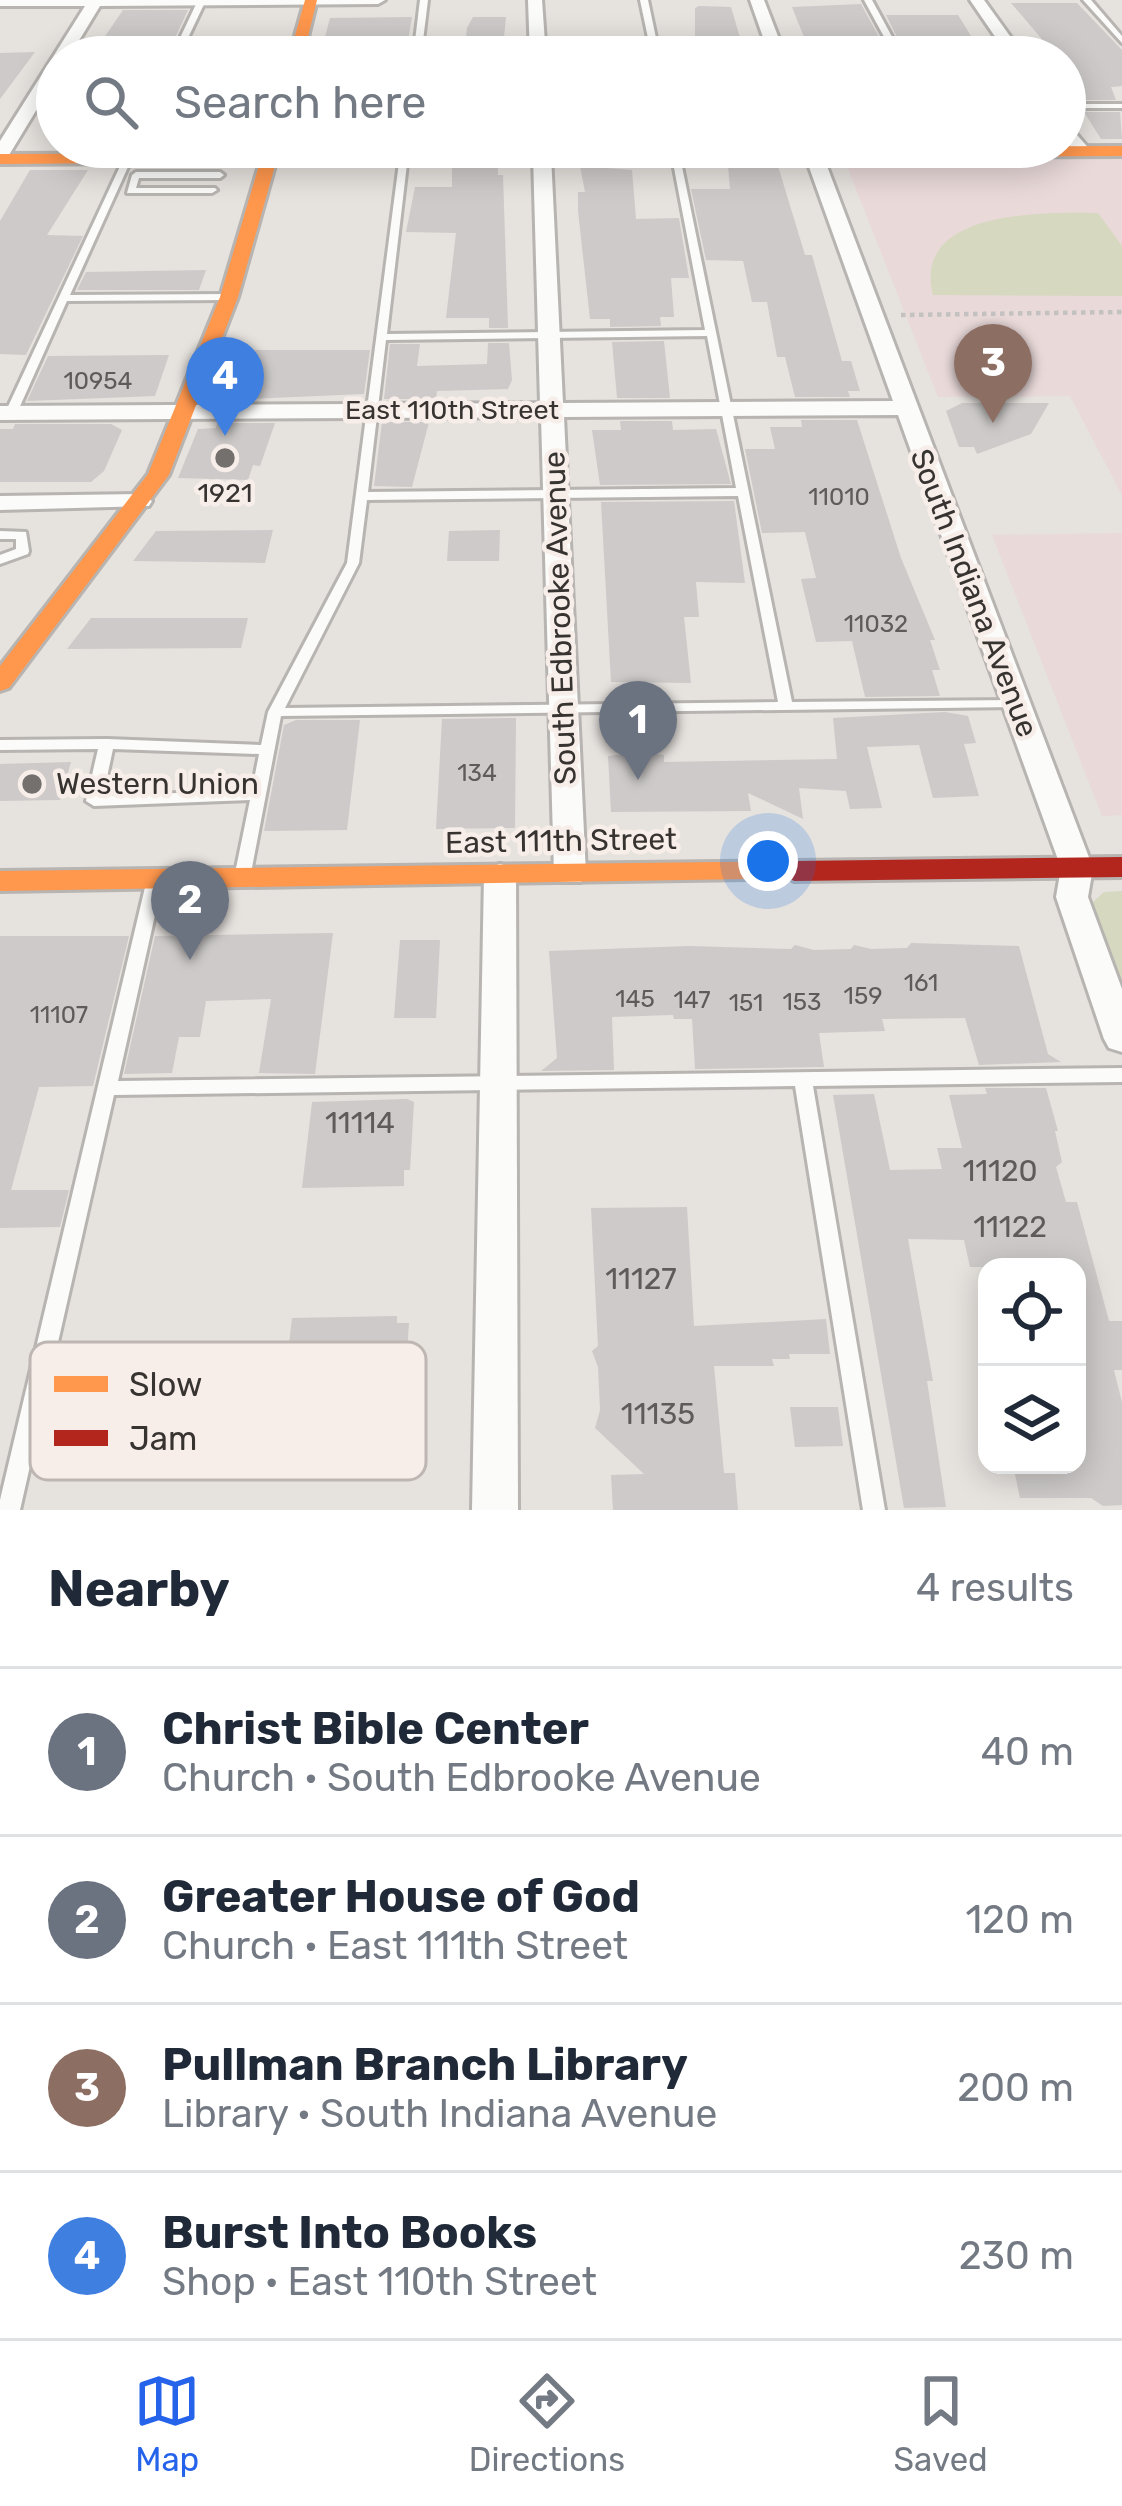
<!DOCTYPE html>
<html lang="en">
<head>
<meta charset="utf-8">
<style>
	body { margin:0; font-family:Rubik,sans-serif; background:#f6f6f7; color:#1f2937 }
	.controls { position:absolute; right:36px; bottom:36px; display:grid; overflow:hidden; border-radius:24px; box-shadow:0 6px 30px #0003 }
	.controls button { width:108px; height:108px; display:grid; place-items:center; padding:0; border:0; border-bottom:3px solid #e0e1e3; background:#fff; color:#1f2937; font:60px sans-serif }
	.you { position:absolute; left:768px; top:861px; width:42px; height:42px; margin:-30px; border:9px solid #fff; border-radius:50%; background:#1a73e8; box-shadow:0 0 0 18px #1a73e833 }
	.badge { display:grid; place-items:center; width:78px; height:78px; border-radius:50%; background:#2563eb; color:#fff; font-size:39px; font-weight:700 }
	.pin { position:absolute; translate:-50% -99px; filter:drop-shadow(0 3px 6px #0008) }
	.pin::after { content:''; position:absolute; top:63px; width:42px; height:36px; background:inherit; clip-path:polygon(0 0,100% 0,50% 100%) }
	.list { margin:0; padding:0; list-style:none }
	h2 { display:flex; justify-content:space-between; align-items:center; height:156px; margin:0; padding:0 48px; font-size:51px }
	h2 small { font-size:39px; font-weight:400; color:#747a83 }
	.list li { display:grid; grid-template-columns:78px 1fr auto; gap:36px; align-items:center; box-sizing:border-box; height:168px; padding:0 48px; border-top:3px solid #e0e1e3 }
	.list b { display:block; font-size:45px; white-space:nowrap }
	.list p { margin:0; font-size:39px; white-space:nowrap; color:#747a83 }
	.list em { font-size:39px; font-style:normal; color:#747a83 }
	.icon { flex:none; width:66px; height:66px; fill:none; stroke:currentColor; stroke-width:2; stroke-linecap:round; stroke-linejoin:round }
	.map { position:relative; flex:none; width:1122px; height:1510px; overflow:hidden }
	.search { position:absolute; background:#fff; box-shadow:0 6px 30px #0003; left:36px; right:36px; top:36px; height:132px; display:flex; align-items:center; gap:30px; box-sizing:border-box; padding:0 42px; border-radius:66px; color:#747a83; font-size:45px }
	.sheet { height:828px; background:#fff }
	nav { display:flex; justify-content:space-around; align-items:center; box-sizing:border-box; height:168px; border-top:3px solid #e0e1e3; background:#fff; font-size:33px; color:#747a83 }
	nav a { display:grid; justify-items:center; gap:6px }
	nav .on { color:#2563eb }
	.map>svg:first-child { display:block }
</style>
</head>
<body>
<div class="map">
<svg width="1122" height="1510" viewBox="0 0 1122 1510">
	<rect width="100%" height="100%" fill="#e6e2de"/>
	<g fill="#e9d9d9">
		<path d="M1122,159V495L1070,396L938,397L845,161Z"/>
		<path d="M1122,533V815L1102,816L992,535Z"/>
	</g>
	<g fill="#d6d8bf">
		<path d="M1098,213L1122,246V296L933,295C911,210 1043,212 1098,213Z"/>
		<path d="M1122,891V990L1091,904L1104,892Z"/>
	</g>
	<g fill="#cecaca">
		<path d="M1011,3H1077L1122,50V86L1111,87L1116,100H1077L1065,82V57H1048L1039,42L1047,45Z"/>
		<path d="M861,4L890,57H812L792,7Z"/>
		<path d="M699,6L731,7L745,55H695V8Z"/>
		<path d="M123,10H188L166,57H91Z"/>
		<path d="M886,15H958L984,57H907Z"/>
		<path d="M412,17L406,52H321L330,18Z"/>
		<path d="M473,17H506L502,57H464L467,28Z"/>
		<path d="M35,52L0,99V53Z"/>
		<path d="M1084,112H1120L1122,139H1101Z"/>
		<path d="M580,166L632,170L636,219L679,218L689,278H671L674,317H660L661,326L610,327V319H590L578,211V192H585Z"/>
		<path d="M728,166H778L805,255H812L842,361H851L860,391H848L850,397H795L785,357H777L767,302H752L743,261L706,260L691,189H730Z"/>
		<path d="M452,167H498V175H503L508,328H489V318H446L456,233L406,232L415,187H452Z"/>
		<path d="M30,170H88L47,235L83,236L26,355L0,354V221Z"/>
		<path d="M206,270L199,290H77L86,272Z"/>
		<path d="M664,341L670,398H617L612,342Z"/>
		<path d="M488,343H509L512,380L508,389L437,391L436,399H384L390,344H420L417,366L487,364Z"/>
		<path d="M239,350H370L364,394L223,400Z"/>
		<path d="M169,355L155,396L27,401L48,356Z"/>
		<path d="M962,403H1049L1031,434L977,454L974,447H959L946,411Z"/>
		<path d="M801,420H857L901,558L935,640H930L940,670H932L940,696L865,697L852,641L816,642L801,579L816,578L805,532L762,533L745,449H775L770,427H802Z"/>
		<path d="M620,421H672L673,430L716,429L731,484L600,485L592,430H621Z"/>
		<path d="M382,422H429L412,487L374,486Z"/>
		<path d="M217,423H275L260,466L253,465L248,480L178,478L198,429L216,428Z"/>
		<path d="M15,424H111L122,430L104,471L91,482H0V429H13Z"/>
		<path d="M734,501L745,583L696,582L699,617H684L691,683L611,682L601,502Z"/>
		<path d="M273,530L265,563L133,561L156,531Z"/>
		<path d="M500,530L499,561H447L449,531Z"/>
		<path d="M91,618H248L241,648L67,649Z"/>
		<path d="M945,712L968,716L976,743L964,744L979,796L933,798L919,745L867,747L882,808L850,809L846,791L799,788L803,819L748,793L751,811L611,812L608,756L640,752L664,755V762L837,759L833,718Z"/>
		<path d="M516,718L515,828L436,829L442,719Z"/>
		<path d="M296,720H360L347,830L264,831L284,725Z"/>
		<path d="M71,762L60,800L0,801V764Z"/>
		<path d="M333,933L315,1074L259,1073L271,999L206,1001L200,1037H179L172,1073L124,1074L155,936Z"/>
		<path d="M0,936H129L93,1086L39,1087L11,1190H69L60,1227L0,1228Z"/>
		<path d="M400,940H440L436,1018H394Z"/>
		<path d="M911,943L1019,946L1048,1054L1061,1062L979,1065L965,1018L882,1019L885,1031L819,1033L824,1067L695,1069L692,1019H674L673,1015L612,1017L614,1070L541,1071L557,1058L549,951L689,946L791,949L795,945L814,950L851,949L854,945L871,949L907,948Z"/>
		<path d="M985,1088H1046L1058,1131H1055L1062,1162L1056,1167L1066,1202H1077L1109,1321H1122V1370H1114L1122,1402V1505L1103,1506L1091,1498H1020L1013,1465H1077V1267H970L964,1240L908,1239L933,1381H927L946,1507L904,1508L833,1095L874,1094L890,1170L942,1169L937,1148H962L949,1095L987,1094Z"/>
		<path d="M407,1099L414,1102L410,1170H404V1186L302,1188L312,1102Z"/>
		<path d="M687,1207L694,1326L826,1319L830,1354H789L790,1359H772L774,1366H714L724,1473H735L738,1510H613L611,1475L644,1474L595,1428L600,1410L598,1367L592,1351L598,1346L591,1208Z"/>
		<path d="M397,1316V1323H409L402,1425L388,1426V1433L299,1435L300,1430H278L282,1344L289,1345L292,1318Z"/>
		<path d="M790,1407H838L843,1446L795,1447Z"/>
	</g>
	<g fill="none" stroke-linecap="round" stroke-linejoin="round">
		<g stroke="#b7b4b1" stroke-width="6">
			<g id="lane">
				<path d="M198,0H206L179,57H171Z"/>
				<path d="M420,0H428L421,57H413Z"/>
				<path d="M640,0H648L660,57H652Z"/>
				<path d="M864,0H872L903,57H895Z"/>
				<path d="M1083,0H1091L1122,36V43Z"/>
				<rect x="1065" y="104" width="57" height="4"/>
				<path d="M129,147H137L70,295L229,294L234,297L229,300L67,301L17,413L11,416L7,415L5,413Z"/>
				<path d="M401,147H409L387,334L705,330L670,147H678L792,702L1015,700L1020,701L1022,704L1020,707L281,716L250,878L248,882H236L234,878L250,800L94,806L86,801L98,749L0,750V740L107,739L261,745L268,712L347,563ZM707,336L736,488L368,492L386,340ZM738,496L778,702L285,708L359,563L367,500ZM113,749L259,754L252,790L103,796Z"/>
				<path d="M136,172H220L224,175L220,178H139L136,188H215L217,190L212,193H127L132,175Z"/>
				<path d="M0,531L26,532L29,551L28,554L0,564V555L16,549V539H0Z"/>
				<path d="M155,874L161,875L163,879L118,1081L1122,1068V1082L813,1086L885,1510H863L795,1086L114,1095L20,1510H0V1500L147,879L149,875Z"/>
			</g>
		</g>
		<g stroke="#b7b4b1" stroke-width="6">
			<g id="street">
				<path d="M0,0H385L378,4L100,6L69,57H57V76L9,155L0,160V141L85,6H0Z"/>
				<path d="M528,0H542L546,57H530Z"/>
				<path d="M750,0H764L786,57H770Z"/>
				<path d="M970,0H984L1025,57H1009Z"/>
				<path d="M1065,121L1091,151L1088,155L1073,151L1065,139Z"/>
				<path d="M813,148L822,153L1093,868L1088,897L1122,989V1052L1109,1048L1104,1039L1056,897L1061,868L898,415L564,417L586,874L581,882H559L554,874L541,417L0,420V406L540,403L533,155L542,150L551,155L563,403L893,401L804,153Z"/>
				<path d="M140,494L152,501L149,506L0,510V496Z"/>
				<path d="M500,864L511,867L516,875L518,1510H472L484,875L489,867Z"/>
			</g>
		</g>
		<g stroke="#b7b4b1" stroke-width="6">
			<g id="slow">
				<path d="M305,0H317L303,57H289Z"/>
				<path d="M1122,146V156L931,157L923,152L931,147Z"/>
				<path d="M264,147H280L278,153L471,151L479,156L471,161L276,162L238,297L169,475L9,688L0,691V666L148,474L220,297L260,162L0,164V154L263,153Z"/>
				<path d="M794,861L809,871L804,878L0,891V871Z"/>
			</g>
		</g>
		<g stroke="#b7b4b1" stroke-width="6">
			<g id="jam">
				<path d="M931,147L939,152L937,155L471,161L463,156L471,151Z"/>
				<path d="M1122,857V877L794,881L779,871L794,861Z"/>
			</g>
		</g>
		<path stroke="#c3c2c0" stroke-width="4.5" stroke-dasharray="4.5 4.5" stroke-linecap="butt" d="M901,315L1122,312"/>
		<use href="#lane" fill="#fbfbfa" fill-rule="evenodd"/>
		<use href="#street" fill="#fbfbfa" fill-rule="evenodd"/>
		<use href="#slow" fill="#ff974d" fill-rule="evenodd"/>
		<use href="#jam" fill="#b3261e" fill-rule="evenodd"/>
	</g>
	<g fill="#74706e" stroke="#f8eee9" stroke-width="4.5">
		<circle cx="225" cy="458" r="12"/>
		<circle cx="32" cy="784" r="12"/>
	</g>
	<g text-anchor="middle" stroke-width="9" stroke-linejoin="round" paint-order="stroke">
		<g font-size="24" fill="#5f5b5a">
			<text x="98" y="389">10954</text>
			<text x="839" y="505">11010</text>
			<text x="876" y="632">11032</text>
			<text x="477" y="781">134</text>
			<text x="921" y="991">161</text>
			<text x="863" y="1004">159</text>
			<text x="635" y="1007">145</text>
			<text x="692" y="1008">147</text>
			<text x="802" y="1010">153</text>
			<text x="746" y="1011">151</text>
			<text x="59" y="1023">11107</text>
		</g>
		<g font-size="27" fill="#373331" stroke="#f8eee9">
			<text x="452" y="419">East 110th Street</text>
		</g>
		<g font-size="27" fill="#373331" stroke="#f8eee9">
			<text x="225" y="502">1921</text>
		</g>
		<g font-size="30" fill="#373331" stroke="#f8eee9">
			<text transform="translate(974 593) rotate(69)" y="10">South Indiana Avenue</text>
			<text transform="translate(560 618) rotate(-92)" y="10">South Edbrooke Avenue</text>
			<text transform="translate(561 841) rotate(-1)" y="10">East 111th Street</text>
		</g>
		<g font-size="30" fill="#373331" stroke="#f8eee9" text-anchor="start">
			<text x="56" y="794">Western Union</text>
		</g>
		<g font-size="30" fill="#5f5b5a">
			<text x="360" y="1133">11114</text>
			<text x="1000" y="1181">11120</text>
			<text x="1010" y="1237">11122</text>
			<text x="641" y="1289">11127</text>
			<text x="658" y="1424">11135</text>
		</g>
	</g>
	<rect x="30" y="1342" width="396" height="138" rx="18" fill="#f8eee9" stroke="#beb6b2" stroke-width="3"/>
	<rect x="54" y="1376" width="54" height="16" fill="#ff974d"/>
	<rect x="54" y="1430" width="54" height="16" fill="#b3261e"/>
	<g font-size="33" fill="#373331">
		<text x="129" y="1396">Slow</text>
		<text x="129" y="1450">Jam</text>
	</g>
</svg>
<div class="controls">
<button><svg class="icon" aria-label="locate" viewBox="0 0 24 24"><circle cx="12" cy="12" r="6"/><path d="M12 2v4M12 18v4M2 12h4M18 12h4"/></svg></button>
<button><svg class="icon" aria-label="layers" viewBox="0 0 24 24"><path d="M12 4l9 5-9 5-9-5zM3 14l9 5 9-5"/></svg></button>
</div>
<div class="you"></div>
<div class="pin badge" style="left:638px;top:780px;background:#6b7280">1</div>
<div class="pin badge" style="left:190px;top:960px;background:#6b7280">2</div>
<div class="pin badge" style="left:993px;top:423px;background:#8d6e63">3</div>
<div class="pin badge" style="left:225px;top:436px;background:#3f7fe0">4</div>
<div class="search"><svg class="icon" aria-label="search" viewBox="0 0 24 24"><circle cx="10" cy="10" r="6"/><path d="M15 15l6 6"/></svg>Search here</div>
</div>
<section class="sheet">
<h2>Nearby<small>4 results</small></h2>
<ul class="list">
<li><span class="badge" style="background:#6b7280">1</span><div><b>Christ Bible Center</b><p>Church · South Edbrooke Avenue</p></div><em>40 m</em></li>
<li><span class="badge" style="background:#6b7280">2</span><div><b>Greater House of God</b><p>Church · East 111th Street</p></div><em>120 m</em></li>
<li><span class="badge" style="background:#8d6e63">3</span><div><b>Pullman Branch Library</b><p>Library · South Indiana Avenue</p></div><em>200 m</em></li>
<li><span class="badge" style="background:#3f7fe0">4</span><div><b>Burst Into Books</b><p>Shop · East 110th Street</p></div><em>230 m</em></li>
</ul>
</section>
<nav>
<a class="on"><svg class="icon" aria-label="map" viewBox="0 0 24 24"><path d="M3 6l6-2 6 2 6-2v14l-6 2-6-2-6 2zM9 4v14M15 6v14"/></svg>Map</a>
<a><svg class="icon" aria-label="directions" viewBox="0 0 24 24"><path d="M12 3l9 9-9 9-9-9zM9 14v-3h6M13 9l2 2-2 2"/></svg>Directions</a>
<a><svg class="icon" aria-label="saved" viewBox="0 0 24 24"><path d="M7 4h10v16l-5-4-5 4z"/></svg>Saved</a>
</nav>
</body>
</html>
